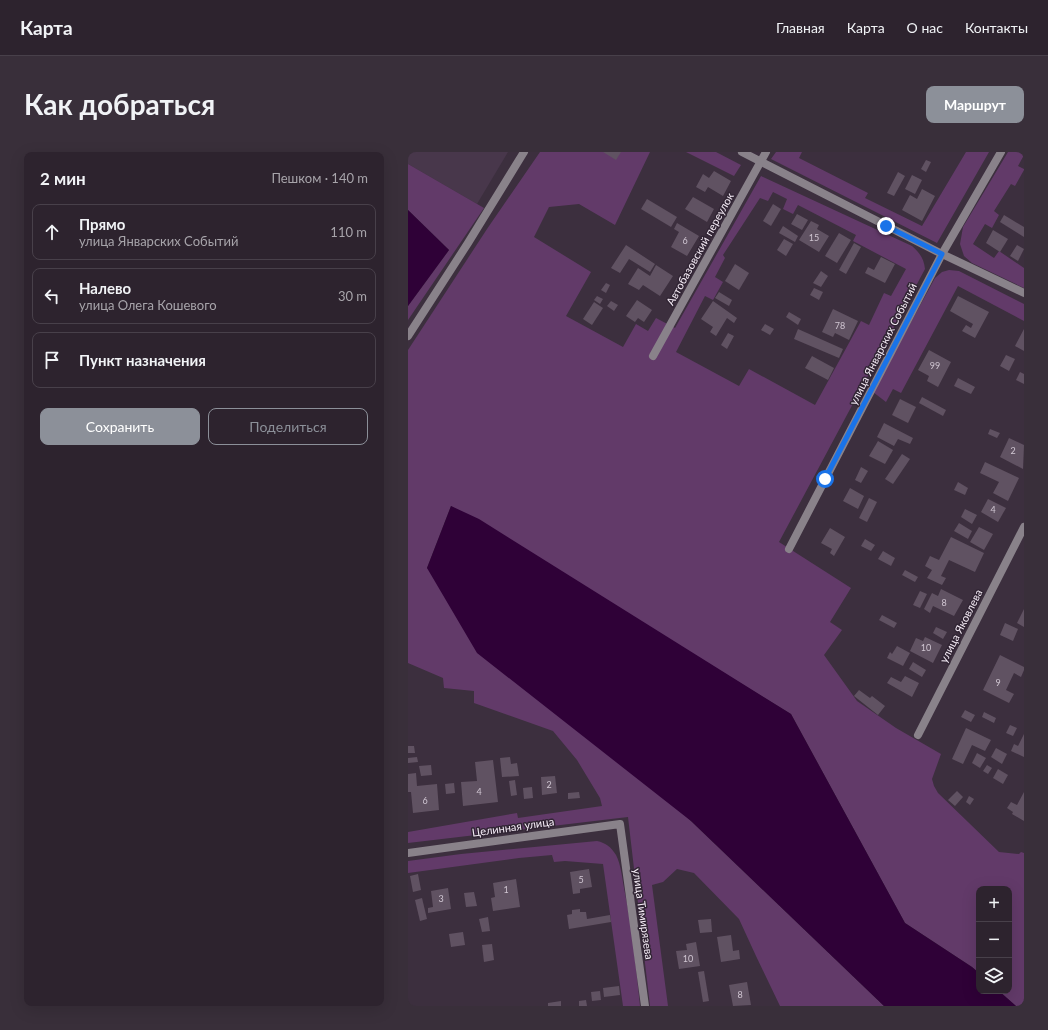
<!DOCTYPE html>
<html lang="ru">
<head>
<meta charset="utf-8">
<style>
	body { margin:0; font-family:Lato,sans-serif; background:#392f3a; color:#f1f3f6 }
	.controls { position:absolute; right:12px; bottom:12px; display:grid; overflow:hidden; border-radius:8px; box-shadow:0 4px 16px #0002 }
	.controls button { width:36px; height:36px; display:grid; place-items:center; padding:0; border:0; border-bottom:1px solid #48404a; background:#2d232e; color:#f1f3f6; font:20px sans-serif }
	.stop { position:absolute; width:12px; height:12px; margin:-9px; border:3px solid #1a73e8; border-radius:50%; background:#fff }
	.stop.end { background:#1a73e8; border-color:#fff; box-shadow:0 1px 4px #0008 }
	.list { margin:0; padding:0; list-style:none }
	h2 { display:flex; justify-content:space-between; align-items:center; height:52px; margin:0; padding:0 16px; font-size:17px }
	h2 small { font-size:13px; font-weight:400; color:#a7a4aa }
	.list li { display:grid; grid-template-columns:26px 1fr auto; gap:12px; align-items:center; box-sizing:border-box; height:56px; margin:0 8px 8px; padding:0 8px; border:1px solid #48404a; border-radius:8px }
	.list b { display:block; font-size:15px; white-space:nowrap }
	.list p { margin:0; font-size:13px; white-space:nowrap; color:#a7a4aa }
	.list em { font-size:13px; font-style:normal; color:#a7a4aa }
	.actions { display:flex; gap:8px; padding:12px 16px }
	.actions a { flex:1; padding:9px 0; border:1px solid #8c9099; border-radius:8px; text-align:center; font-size:14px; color:#8c9099 }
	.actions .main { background:#8c9099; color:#fff }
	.icon { flex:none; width:22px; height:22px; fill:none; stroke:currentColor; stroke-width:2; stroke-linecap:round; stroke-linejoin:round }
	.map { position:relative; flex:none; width:616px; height:854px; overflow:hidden; border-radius:8px }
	header { display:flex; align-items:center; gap:24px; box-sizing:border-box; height:56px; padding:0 20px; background:#2d232e; border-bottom:1px solid #48404a }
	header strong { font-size:19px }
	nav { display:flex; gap:22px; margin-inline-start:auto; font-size:14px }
	.intro { display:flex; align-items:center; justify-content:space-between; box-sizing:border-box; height:96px; padding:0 24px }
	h1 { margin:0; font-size:28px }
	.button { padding:10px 18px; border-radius:8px; background:#8c9099; color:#fff; font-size:14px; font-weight:700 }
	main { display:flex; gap:24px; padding:0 24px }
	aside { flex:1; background:#2d232e; border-radius:8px; box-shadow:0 4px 16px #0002 }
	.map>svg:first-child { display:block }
</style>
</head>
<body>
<header>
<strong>Карта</strong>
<nav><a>Главная</a><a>Карта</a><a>О нас</a><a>Контакты</a></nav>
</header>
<div class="intro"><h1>Как добраться</h1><a class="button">Маршрут</a></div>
<main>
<aside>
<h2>2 мин<small>Пешком · 140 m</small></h2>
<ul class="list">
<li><svg class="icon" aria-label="ahead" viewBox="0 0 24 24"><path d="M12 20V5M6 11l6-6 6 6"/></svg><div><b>Прямо</b><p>улица Январских Событий</p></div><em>110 m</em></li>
<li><svg class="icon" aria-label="left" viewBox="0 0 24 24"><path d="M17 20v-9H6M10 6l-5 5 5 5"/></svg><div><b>Налево</b><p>улица Олега Кошевого</p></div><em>30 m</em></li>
<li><svg class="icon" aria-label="arrive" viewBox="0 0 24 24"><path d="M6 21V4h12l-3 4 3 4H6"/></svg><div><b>Пункт назначения</b></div></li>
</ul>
<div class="actions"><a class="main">Сохранить</a><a>Поделиться</a></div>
</aside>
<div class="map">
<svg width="616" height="854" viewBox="0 0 616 854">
	<rect width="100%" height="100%" fill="#3c2f3e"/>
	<path fill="#48374b" d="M0,0H100L69,52L0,12Z"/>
	<g fill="#623a69" fill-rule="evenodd">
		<path d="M132,0H242L207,73L171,52L141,55L126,85L183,120L158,164L215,195L228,172L240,179L248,166L267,176L353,24L504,94C512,101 516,107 517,117L371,390L443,436L422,470L434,478L416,503L449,549L488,576L533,602L524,627L526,634L530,641L591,700L611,702L613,700L616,701V854H608L591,839H601V737H571V821L564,815L497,771L383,562L43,354L19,416L476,854H372L348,804L331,767L286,721L269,717L255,730L244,733L260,854H242L220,665L0,691V680L109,661L110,666L194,654L192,646L169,608L145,579L66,551V539L36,536L35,526L0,511V198L79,77ZM365,40L379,47L375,57L385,62L390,53L448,83L445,89L498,117L483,144L476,141L461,173L453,169L407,253L341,217L331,234L268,200L297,144L305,148L315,130L307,125L317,106L315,103L352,46L360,49Z"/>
		<path d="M278,0H308L333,13L326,24Z"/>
		<path d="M368,0H394L391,6L460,41L457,46L514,74L558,0H581L529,91L363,7Z"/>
		<path d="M600,0H616V3L610,14L616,17V18L607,34L603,32L586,59L591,63L584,76L577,72L565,92L586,106L591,99L616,116V136L564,111L556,104L552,92L555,75Z"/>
		<path d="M0,12L76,56L0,168V154L41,98L0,58Z"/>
		<path d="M541,118L551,119L616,152V169L550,134L493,241L485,237L478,250L465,240L527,126L534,120Z"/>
		<path d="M189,689C198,691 203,695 208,703C213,713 214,725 216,736C224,775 228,814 232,854H215L195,712L157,709L146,710L144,703L111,706L0,721V709L53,702Z"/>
	</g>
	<g fill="#2f0137">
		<path d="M0,58L41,98L0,154Z"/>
		<path d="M43,354L71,367L383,562L497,771L564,815L571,821V839H591L608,854H476L283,669L69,501L19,416Z"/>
	</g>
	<g fill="#605262">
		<path d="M195,0H213L208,8Z"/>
		<path d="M518,8L523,10L518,20L513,17Z"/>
		<path d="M306,19L323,29L315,44L300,35L297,40L288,35L295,22L301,26Z"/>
		<path d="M490,20L497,24L486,44L479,41Z"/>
		<path d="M504,23L514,28L507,42L497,37Z"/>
		<path d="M514,37L527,44L514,69L494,58L502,43L509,47Z"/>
		<path d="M285,45L306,57L299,70L277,57Z"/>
		<path d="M239,47L269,65L263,75L233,57Z"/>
		<path d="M365,52L373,57L363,74L355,69Z"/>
		<path d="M389,62L400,68L394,78L383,72Z"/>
		<path d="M596,63L616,75V85L592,70Z"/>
		<path d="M403,69L411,73L409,77L421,84L411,100L391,88Z"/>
		<path d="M269,71L291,84L279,104L263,95L271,80L266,77Z"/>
		<path d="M375,74L390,84L387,90L371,81Z"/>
		<path d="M585,78L600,87L592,100L578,91Z"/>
		<path d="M431,81L443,88L429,111L417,104Z"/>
		<path d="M376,87L385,92L378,104L369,98Z"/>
		<path d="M446,91L453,95L438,122L431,118Z"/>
		<path d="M218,93L247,112L242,120L221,107L212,121L203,116Z"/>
		<path d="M609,93L616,97L610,109L602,104Z"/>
		<path d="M473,105L487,112L477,131L457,121L460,115L466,118Z"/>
		<path d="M327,112L341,121L331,138L317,129Z"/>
		<path d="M248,113L265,124L252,144L235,133L231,138L220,132L230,116L242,124Z"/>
		<path d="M413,119L420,124L413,135L405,131Z"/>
		<path d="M198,131L202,133L198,141L193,138Z"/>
		<path d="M406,136L415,140L411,148L402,143Z"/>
		<path d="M311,140L324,148L321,154L307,146Z"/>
		<path d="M189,144L195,147L192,152L186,148Z"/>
		<path d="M550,144L581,160L567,186L554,179L558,173L563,176L565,172L542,159Z"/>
		<path d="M229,148L244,158L236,170L230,166L227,170L218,164Z"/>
		<path d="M203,149L210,153L206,159L199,154Z"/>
		<path d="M305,149L329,166L326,171L319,166L308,184L302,180L305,175L293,167Z"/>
		<path d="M186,150L195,156L184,173L175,167Z"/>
		<path d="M425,157L450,169L441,188L427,181L425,185L414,180Z"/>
		<path d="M381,160L393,167L390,173L378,165Z"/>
		<path d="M357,172L366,177L362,183L353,178Z"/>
		<path d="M390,177L435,197L431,206L386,187Z"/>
		<path d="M616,177V199L607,194Z"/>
		<path d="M320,181L326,184L319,197L313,193Z"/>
		<path d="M521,198L543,210L530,235L519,229L521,224L510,218Z"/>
		<path d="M598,203L607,207L601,219L592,214Z"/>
		<path d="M404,204L426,216L420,228L397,216Z"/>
		<path d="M612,220L616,222V232L608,228Z"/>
		<path d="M550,226L567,235L563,242L546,234Z"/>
		<path d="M514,245L538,258L535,264L511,251Z"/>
		<path d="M492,247L508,255L500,271L484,263Z"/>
		<path d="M476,271L505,286L502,292L490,287L486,294L469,285Z"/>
		<path d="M582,277L592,281L589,286L580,282Z"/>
		<path d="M601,286L616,293L615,317L592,305Z"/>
		<path d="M470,289L485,298L477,312L461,304Z"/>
		<path d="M494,302L502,307L485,332L477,327Z"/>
		<path d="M577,310L611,326L600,349L585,341L591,330L572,321Z"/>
		<path d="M453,315L460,319L453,331L447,328Z"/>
		<path d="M550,330L560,336L557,343L546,338Z"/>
		<path d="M442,336L456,344L450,357L435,349Z"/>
		<path d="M461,346L469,350L459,370L451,366Z"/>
		<path d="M580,347L598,356L590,370L573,360Z"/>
		<path d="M557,357L569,363L564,372L553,365Z"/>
		<path d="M551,371L564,379L560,387L546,379Z"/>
		<path d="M571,375L585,382L576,398L562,390Z"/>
		<path d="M422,376L437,385L426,404L422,401L424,397L413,391Z"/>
		<path d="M543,385L576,401L567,420L541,408L533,424L538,426L534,433L519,426L524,418L517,414L522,404L531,408Z"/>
		<path d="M457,387L467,393L463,399L453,394Z"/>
		<path d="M475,399L487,406L483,414L470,407Z"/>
		<path d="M497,418L510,425L507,430L494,423Z"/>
		<path d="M533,437L555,448L546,464L525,454L522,461L516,457L524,441L530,444Z"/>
		<path d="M512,439L519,442L512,456L505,453Z"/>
		<path d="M616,457V475L609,471Z"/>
		<path d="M474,463L489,471L486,476L471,468Z"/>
		<path d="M597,471L610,477L605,489L592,483Z"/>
		<path d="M528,475L539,480L535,487L525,481Z"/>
		<path d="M517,485L534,493L525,511L502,499L508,486L515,489Z"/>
		<path d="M489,494L502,501L495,514L479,506L482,500L484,502Z"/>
		<path d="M592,503L616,515V518L613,525L606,521L598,538L606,542L601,551L575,538Z"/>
		<path d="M505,510L518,518L514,525L501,517Z"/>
		<path d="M497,524L511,531L504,545L479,531L483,525L493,530Z"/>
		<path d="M451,538L462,546L464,544L477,554L470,563L446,544Z"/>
		<path d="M557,558L567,563L563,570L553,565Z"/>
		<path d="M576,560L588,566L586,571L574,565Z"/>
		<path d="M602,573L609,576L605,584L598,581Z"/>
		<path d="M558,576L583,588L577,599L564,593L555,612L544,607Z"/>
		<path d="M616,582V605L603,599L606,592L610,594Z"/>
		<path d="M0,594H6L7,601H0Z"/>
		<path d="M588,596L599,602L594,612L583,605Z"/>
		<path d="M569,601L578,606L572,616L564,611Z"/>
		<path d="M9,605L10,610L0,611V606Z"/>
		<path d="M102,605L103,612L109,611L111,624L94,625L92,606Z"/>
		<path d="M85,608L90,650L55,654L53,630L69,629L67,610Z"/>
		<path d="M23,613L24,623L13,624L11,614Z"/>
		<path d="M579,613L584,616L580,622L575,619Z"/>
		<path d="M590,617L600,623L595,632L585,626Z"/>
		<path d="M8,621L9,634L29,632L31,658L5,661L3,640H0V622Z"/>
		<path d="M147,624L149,641L134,643L133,625Z"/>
		<path d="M107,628L109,643L103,644L101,629Z"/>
		<path d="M46,631L47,641L38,642L37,632Z"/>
		<path d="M124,635L125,646L116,647L115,636Z"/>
		<path d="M549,639L555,645L547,654L540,648Z"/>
		<path d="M171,640L172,646L160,647V641Z"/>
		<path d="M616,640V669L604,662L605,660L599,656L603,650L609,653Z"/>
		<path d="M561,644L566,647L562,653L558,650Z"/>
		<path d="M181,717L184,735L172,737V741L165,742L162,720Z"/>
		<path d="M10,722L13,738L5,740L2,724Z"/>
		<path d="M108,727L112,755L85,759L83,746L87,745L85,731Z"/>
		<path d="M40,736L43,757L20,761V756L25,755L23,739Z"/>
		<path d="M66,740L69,754L58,755L56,741Z"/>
		<path d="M14,746L19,767L12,769L7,748Z"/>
		<path d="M172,757V760H178L179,767L202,763L203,770L161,777L159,763L164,762V758Z"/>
		<path d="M80,765L82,779L74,780L71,767Z"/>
		<path d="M303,767L304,780L292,781L290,768Z"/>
		<path d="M55,780L57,793L43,795L41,782Z"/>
		<path d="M323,783L325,799L331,798L332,807L313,810L309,785Z"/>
		<path d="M288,790L292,814L271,817L268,799L279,798L278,792Z"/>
		<path d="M84,792L86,808L76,810L74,793Z"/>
		<path d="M296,819L301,849L295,850L290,820Z"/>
		<path d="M339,830L343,853L325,854L321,833Z"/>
		<path d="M211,834L212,843L196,845L195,836Z"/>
		<path d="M192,839L193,848L184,849L183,840Z"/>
		<path d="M178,848L179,854H171V849Z"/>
		<path d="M153,849V854H140V851Z"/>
	</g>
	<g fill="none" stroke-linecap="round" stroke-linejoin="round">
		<g stroke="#89828a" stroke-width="8">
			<path d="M334,0L534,102L616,141"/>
			<path d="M0,184L60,91L116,0"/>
			<path d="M245,204L358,0"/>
			<path d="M381,397L534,102L593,0"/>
			<path d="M510,583L616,375"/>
			<path d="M0,701L212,672L237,854"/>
		</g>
	</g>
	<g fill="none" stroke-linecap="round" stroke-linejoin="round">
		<path stroke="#1a73e8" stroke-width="5" d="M417,327L534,102L478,74"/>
	</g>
	<g text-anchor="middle" stroke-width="3" stroke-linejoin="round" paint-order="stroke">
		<g font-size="9" fill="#d0c6d2">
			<text x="406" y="89">15</text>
			<text x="277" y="92">6</text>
			<text x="432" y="177">78</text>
			<text x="527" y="217">99</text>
			<text x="605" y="302">2</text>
			<text x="585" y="361">4</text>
			<text x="536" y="454">8</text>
			<text x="518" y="499">10</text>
			<text x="590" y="534">9</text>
			<text x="141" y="636">2</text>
			<text x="71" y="643">4</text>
			<text x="17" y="652">6</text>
			<text x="173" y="731">5</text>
			<text x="98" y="741">1</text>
			<text x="33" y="750">3</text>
			<text x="280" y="810">10</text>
			<text x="332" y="846">8</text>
		</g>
		<g font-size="11" fill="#f6edf7" stroke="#312534">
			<text transform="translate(292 97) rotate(-61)" y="4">Автобазовский переулок</text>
			<text transform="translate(475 192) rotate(-63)" y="4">улица Январских Событий</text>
			<text transform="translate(553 474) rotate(-63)" y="4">улица Яковлева</text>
			<text transform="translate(105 675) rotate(-8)" y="4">Целинная улица</text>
			<text transform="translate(235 762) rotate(82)" y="4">улица Тимирязева</text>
		</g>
	</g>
</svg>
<div class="controls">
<button>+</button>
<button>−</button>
<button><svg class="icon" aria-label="layers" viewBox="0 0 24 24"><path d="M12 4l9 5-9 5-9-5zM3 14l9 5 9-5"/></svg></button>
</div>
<div class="stop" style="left:417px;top:327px"></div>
<div class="stop end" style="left:478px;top:74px"></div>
</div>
</main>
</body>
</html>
